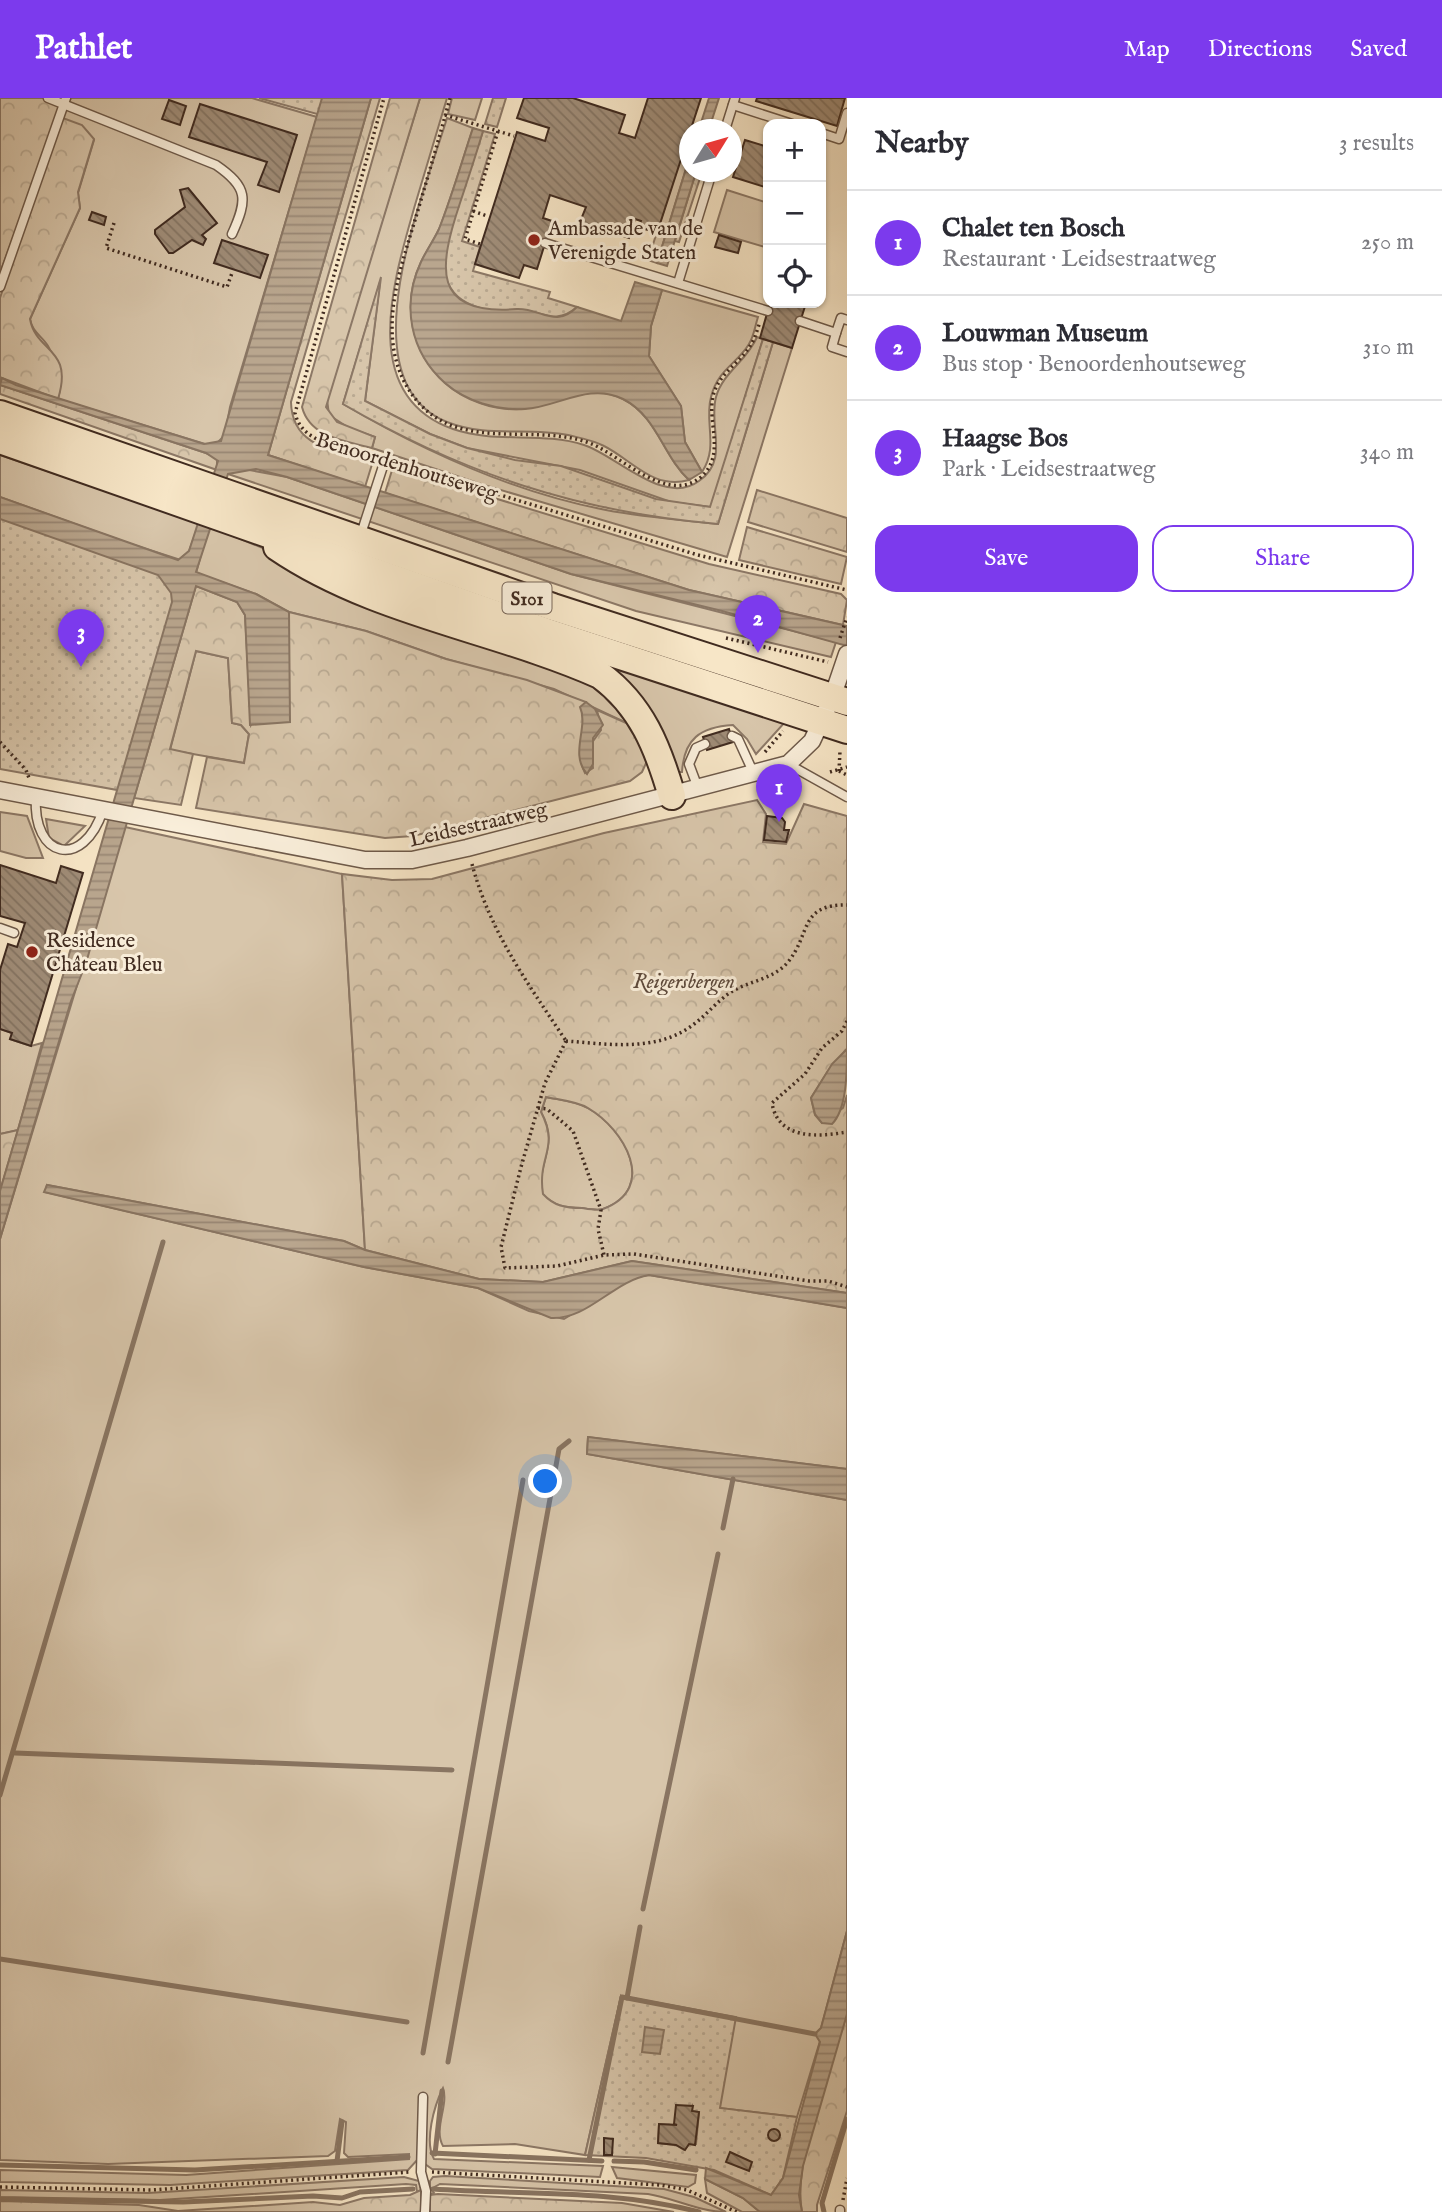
<!DOCTYPE html>
<html lang="en">
<head>
<meta charset="utf-8">
<style>
	body { margin:0; font-family:"IM FELL English",serif; background:#f7f7f7; color:#2b2b33 }
	.controls { position:absolute; right:21px; top:21px; display:grid; overflow:hidden; border-radius:14px; box-shadow:0 2px 5px #0004 }
	.controls button { width:63px; height:63px; display:grid; place-items:center; padding:0; border:0; border-bottom:2px solid #e1e1e2; background:#fff; color:#2b2b33; font:35px sans-serif }
	.compass { position:absolute; left:679px; top:21px; width:63px; height:63px; border-radius:50%; background:#fff; box-shadow:0 2px 5px #0004; rotate:53deg }
	.you { position:absolute; left:546px; top:1384px; width:24px; height:24px; margin:-18px; border:5px solid #fff; border-radius:50%; background:#1a73e8; box-shadow:0 0 0 10px #1a73e833 }
	.badge { display:grid; place-items:center; width:46px; height:46px; border-radius:50%; background:#7c3aed; color:#fff; font-size:23px; font-weight:700 }
	.pin { position:absolute; translate:-50% -58px; filter:drop-shadow(0 2px 4px #0008) }
	.pin::after { content:''; position:absolute; top:37px; width:24px; height:21px; background:inherit; clip-path:polygon(0 0,100% 0,50% 100%) }
	.list { margin:0; padding:0; list-style:none }
	h2 { display:flex; justify-content:space-between; align-items:center; height:91px; margin:0; padding:0 28px; font-size:30px }
	h2 small { font-size:23px; font-weight:400; color:#7c7c81 }
	.list li { display:grid; grid-template-columns:46px 1fr auto; gap:21px; align-items:center; box-sizing:border-box; height:105px; padding:0 28px; border-top:2px solid #e1e1e2 }
	.list b { display:block; font-size:26px; white-space:nowrap }
	.list p { margin:0; font-size:23px; white-space:nowrap; color:#7c7c81 }
	.list em { font-size:23px; font-style:normal; color:#7c7c81 }
	.actions { display:flex; gap:14px; padding:21px 28px }
	.actions a { flex:1; padding:16px 0; border:2px solid #7c3aed; border-radius:21px; text-align:center; font-size:24px; color:#7c3aed }
	.actions .main { background:#7c3aed; color:#fff }
	.icon { flex:none; width:38px; height:38px; fill:none; stroke:currentColor; stroke-width:2; stroke-linecap:round; stroke-linejoin:round }
	.map { position:relative; flex:none; width:847px; height:2114px; overflow:hidden }
	header { display:flex; align-items:center; gap:42px; box-sizing:border-box; height:98px; padding:0 35px; background:#7c3aed; color:#fff }
	header strong { font-size:33px }
	nav { display:flex; gap:38px; margin-inline-start:auto; font-size:24px }
	main { display:flex }
	aside { flex:1; background:#fff }
	.map>svg:first-child { display:block }
</style>
</head>
<body>
<header>
<strong>Pathlet</strong>
<nav><a>Map</a><a>Directions</a><a>Saved</a></nav>
</header>
<main>
<div class="map">
<svg width="847" height="2114" viewBox="0 0 847 2114">
	<defs>
		<pattern id="forest-crowns" width="20" height="18" patternUnits="userSpaceOnUse" patternTransform="scale(1.75)"><rect width="20" height="18" fill="#d8c6ab"/><path d="M2 6a3 3 0 1 1 6 0M12 15a3 3 0 1 1 6 0" fill="none" stroke="#baaa93"/></pattern>
		<pattern id="park-dots" width="8" height="8" patternUnits="userSpaceOnUse" patternTransform="scale(1.75)"><rect width="8" height="8" fill="#d8c6ab"/><path d="M2 2h.1M6 6h.1" fill="none" stroke="#baaa93" stroke-width="1.8" stroke-linecap="round"/></pattern>
		<pattern id="water-rules" width="6" height="5" patternUnits="userSpaceOnUse" patternTransform="scale(1.75)"><rect width="6" height="5" fill="#b9a68e"/><path d="M0 2.5h6" fill="none" stroke="#988774"/></pattern>
		<pattern id="building-back-hatch" width="6" height="6" patternUnits="userSpaceOnUse" patternTransform="scale(1.75)"><rect width="6" height="6" fill="#9f8c77"/><path d="M-1 5l2 2M0 0l6 6M5-1l2 2" fill="none" stroke="#837361"/></pattern>
	</defs>
	<rect width="100%" height="100%" fill="#f7e6c7"/>
	<filter id="stains"><feTurbulence type="fractalNoise" baseFrequency=".00286" numOctaves="4"/><feColorMatrix values="0 0 0 0 .2 0 0 0 0 .09 0 0 0 0 .02 0 0 0 .5 -.17"/></filter>
	<radialGradient id="worn" r=".72"><stop offset=".6" stop-color="#630" stop-opacity="0"/><stop offset="1" stop-color="#630" stop-opacity=".3"/></radialGradient>
	<g fill="#d8c6ab" stroke="#8c7866" stroke-width="2">
		<path d="M71,0H252L317,19L230,309L225,337L216,346H205L58,301C63,283 58,265 48,248C42,238 32,234 30,221L80,110L78,95L94,42L60,19Z"/>
		<path d="M420,0H447C436,36 426,71 415,107C395,178 356,297 453,331C496,346 542,333 584,347C616,357 664,409 699,383C730,362 708,328 716,299C723,274 747,263 757,239L763,241L711,409L671,404L580,372L467,350L430,336L365,303L380,184L343,306C425,354 512,394 606,412C643,419 681,422 718,426L773,244L792,250L727,459L484,387L372,350L375,339L349,330L329,317L327,301Z"/>
		<path d="M452,0H482L475,22L448,16Z"/>
		<path d="M447,20L473,30C462,63 452,98 439,131C434,142 426,153 421,164C401,206 411,254 445,285C464,302 494,313 519,311C554,309 588,283 623,301C657,318 663,358 689,382C653,392 632,362 604,348C593,342 580,340 568,337C527,329 487,340 447,324C344,282 425,94 447,20Z"/>
		<path d="M689,34V61L657,165L648,162Z"/>
		<path d="M727,92L768,105V150L714,134Z"/>
		<path d="M662,192L758,219C755,228 754,238 749,246C737,266 718,271 711,299C704,325 719,348 702,374L685,344L681,308L649,258L651,228Z"/>
		<path d="M0,357L199,425L189,453L178,463L0,399Z"/>
		<path d="M244,371L287,379L571,476L836,544L831,559L636,513L228,376Z"/>
		<path d="M209,428L601,589L633,628L554,591L446,561L366,533L289,514L256,496L196,475Z"/>
		<path d="M196,553L228,560L232,625L241,627L249,636L244,665L170,652Z"/>
		<path d="M583,559L786,623L756,656L747,641L733,627C700,629 684,641 682,674H677Z"/>
		<path d="M0,714L27,718L43,760H26L0,753Z"/>
		<path d="M46,721L85,728L64,748L49,740Z"/>
		<path d="M125,729L342,776L365,1152L344,1143L47,1087L45,1094L364,1169L478,1190L529,1213L564,1221L631,1180L649,1177L847,1210V1371L588,1339L587,1356L847,1402V1833L821,1930L816,1935L820,1943L797,2019L719,2010L621,1898L585,2057L515,2046L443,2048C433,2031 449,2007 443,1990C434,2008 424,2044 434,2061L603,2068L600,2079L432,2071L418,2061L408,2072L170,2087L0,2084V2072L186,2077L409,2061V2056L348,2059L344,2055L346,2024L340,2021L335,2053L328,2058L108,2066L0,2062V1141Z"/>
		<path d="M0,931L12,935L10,941L31,948L42,945L18,1032L0,1036Z"/>
		<path d="M546,999C560,1002 575,1003 588,1010C624,1030 659,1090 603,1111C598,1113 588,1111 582,1110C565,1110 554,1108 542,1096C537,1061 560,1048 541,1014Z"/>
		<path d="M612,2069L696,2077L695,2085L688,2089L617,2080Z"/>
		<path d="M445,2078L664,2091L694,2099L726,2114C700,2114 674,2100 648,2096L440,2086L431,2091L434,2095L430,2097V2083L433,2079Z"/>
		<path d="M404,2079L419,2083L421,2092L417,2094L416,2087L406,2086L160,2102L0,2099V2092L148,2095Z"/>
		<path d="M705,2081L743,2100L760,2114H742L707,2095Z"/>
	</g>
	<g fill="url(#forest-crowns)" stroke="#8c7866" stroke-width="2" fill-rule="evenodd">
		<path d="M0,0H45L62,7L0,175Z"/>
		<path d="M371,0H380L291,304C292,351 337,352 373,363L365,389L268,357Z"/>
		<path d="M390,0H420L326,309L337,324L375,339L372,350C346,343 310,340 302,309Z"/>
		<path d="M60,19L82,27L94,41L78,94L80,110L30,221C36,255 74,249 58,301L2,280L0,283V200Z"/>
		<path d="M696,74H702L679,144L675,143Z"/>
		<path d="M0,287L206,355L217,360V372L0,296Z"/>
		<path d="M393,369L709,466L841,496L847,502L843,527L689,492L385,395Z"/>
		<path d="M757,392L847,420V454L748,424Z"/>
		<path d="M747,429L847,459L841,486L739,462Z"/>
		<path d="M196,488L237,504L245,517L251,627L288,565L289,514L366,533L446,561L527,582L586,604L582,613C588,627 573,651 585,675L593,670L591,646L601,632L597,612L633,628L647,663L642,674L630,683L413,738L385,740L196,710L207,659L244,665L249,636L241,627L232,625L228,560L196,553L170,651L193,656L181,707L134,700Z"/>
		<path d="M757,702L766,716L763,744L786,746L804,706L847,718V951L828,973L811,1000L815,1017L822,1025L843,1010L847,997V1195L632,1163L543,1184L479,1181L365,1152L342,776L392,782L432,781L604,735ZM546,999C560,1002 576,1003 588,1010C624,1031 659,1090 603,1111C598,1113 588,1111 582,1110C565,1110 554,1108 543,1096C537,1058 560,1051 541,1014Z"/>
		<path d="M18,1032L0,1093V1036Z"/>
		<path d="M847,1916V2013L817,2107V2114H802C792,2062 831,1968 847,1916Z"/>
		<path d="M421,2092V2114H0V2103L139,2107L178,2113L313,2104L340,2107L364,2100L410,2097Z"/>
		<path d="M438,2096L622,2105L674,2114H430V2097Z"/>
	</g>
	<g fill="url(#park-dots)" stroke="#8c7866" stroke-width="2" fill-rule="evenodd">
		<path d="M259,0H338L317,16Z"/>
		<path d="M493,0H506L497,29L485,26Z"/>
		<path d="M483,33L495,36L462,143L480,149L473,173L550,194L548,200L577,209C553,230 538,209 512,212C481,216 446,204 444,168C442,140 474,63 483,33Z"/>
		<path d="M381,179L365,303L430,336L467,350L515,362L561,368L656,401L710,409L763,241L773,244L718,426C578,414 464,376 343,306Z"/>
		<path d="M0,404L193,466L123,693L0,671Z"/>
		<path d="M621,1898L736,1919L720,2010L797,2019L783,2080L771,2097L714,2072L646,2060L585,2057ZM692,2008V2013L699,2014L696,2046H689L684,2052L676,2047L658,2045L659,2026L677,2027Z"/>
	</g>
	<g fill="url(#water-rules)" stroke="#897562" stroke-width="2">
		<path d="M322,0H371L268,357L689,492L847,528V548L722,513L571,476L287,379L256,371L228,376L196,474L256,496L289,514L290,624L250,627L245,517L237,504L196,488L86,865L71,903L0,1141V1093L172,504L171,495L158,477L0,421V399L178,462L189,453L218,363L206,355L0,287L2,280L16,287L204,346L221,343Z"/>
		<path d="M709,0H719L709,31H699Z"/>
		<path d="M473,30L483,33C476,57 468,81 460,105C439,168 430,218 517,211C541,210 555,231 577,209L621,223L635,184L662,192L651,228L649,258L681,308L685,344L702,374L689,382C663,358 657,318 623,301C589,284 558,309 525,311C497,313 466,303 445,285C410,254 401,207 421,164C426,153 434,142 439,131C452,98 462,63 473,30Z"/>
		<path d="M689,61L690,74H696L667,168L657,165Z"/>
		<path d="M586,604L595,611L603,627L593,640V666L587,676C569,656 589,629 580,609Z"/>
		<path d="M847,951C847,974 847,1011 832,1026L822,1025L815,1016L811,1000L832,966Z"/>
		<path d="M47,1087L344,1143L365,1152L479,1181L543,1184L632,1163L847,1195V1210L649,1177C613,1183 588,1222 551,1220L478,1190L364,1169L44,1094Z"/>
		<path d="M588,1339L847,1371V1402L587,1356Z"/>
		<path d="M847,1833V1916L803,2068L799,2097L802,2114H760L743,2100L705,2081L706,2070L771,2097L783,2080L820,1944L815,1936L821,1930Z"/>
		<path d="M645,1929L664,1932L660,1956L642,1954Z"/>
	</g>
	<g fill="none" stroke-linecap="round" stroke-linejoin="round">
		<g stroke="#897562" stroke-width="5">
			<path d="M723,1430L733,1381"/>
			<path d="M15,1655L452,1672"/>
			<path d="M0,1697L163,1144"/>
			<path d="M643,1811L718,1456"/>
			<path d="M0,1861L407,1924"/>
			<path d="M627,1900L640,1829"/>
			<path d="M423,1955L523,1382"/>
			<path d="M448,1964L559,1351L569,1343"/>
			<path d="M432,2055L602,2063"/>
			<path d="M435,2056L442,1993"/>
			<path d="M589,2062L622,1899L815,1936"/>
			<path d="M337,2063L342,2024"/>
			<path d="M614,2063L644,2064L696,2072"/>
			<path d="M0,2067L195,2072L408,2059"/>
			<path d="M433,2091C521,2097 613,2091 699,2114"/>
			<path d="M0,2101L183,2104L313,2098L342,2100L360,2094L413,2091"/>
			<path d="M824,2114L822,2105L847,2021"/>
		</g>
	</g>
	<g fill="url(#building-back-hatch)" stroke="#402b20" stroke-width="2">
		<path d="M524,0H573L625,17L619,35L635,40L648,0H701L657,135L639,129L641,123L635,121L629,140L580,124L586,109L550,97L543,120L552,123L537,171L524,167L519,180L475,166L517,34L545,43L549,30L517,20Z"/>
		<path d="M757,0H845L837,28L756,3Z"/>
		<path d="M169,2L186,8L180,27L162,21Z"/>
		<path d="M200,6L297,37L279,94L258,87L267,64L189,39Z"/>
		<path d="M745,42L768,49V90L733,79Z"/>
		<path d="M188,90L217,125L202,137L206,141L203,147L192,142L173,155H169L155,136V132L185,109L180,92Z"/>
		<path d="M92,114L106,119L104,127L89,122Z"/>
		<path d="M719,137L741,144L738,155L715,149Z"/>
		<path d="M222,142L268,157L260,180L214,165Z"/>
		<path d="M770,205H806L792,250L760,240Z"/>
		<path d="M729,631L733,644L707,652L703,639Z"/>
		<path d="M767,718L782,720L785,724L784,732H789L786,744L764,742Z"/>
		<path d="M0,767L56,785L61,768L83,775L31,948L10,941L12,935L0,931V872L8,846L17,849L25,825L0,818Z"/>
		<path d="M676,2007L693,2008L692,2013L699,2014L695,2047L689,2046L685,2052L676,2047L658,2045L659,2026L677,2027L674,2026Z"/>
		<circle cx="774" cy="2037" r="6"/>
		<path d="M604,2040L613,2041L612,2057H604Z"/>
		<path d="M730,2054L752,2064L749,2073L726,2064Z"/>
	</g>
	<g fill="none" stroke-linecap="round" stroke-linejoin="round">
		<g stroke="#6e5a4a" stroke-width="11">
			<g id="lane">
				<path d="M48,0L216,67C248,89 248,101 232,136"/>
				<path d="M733,7L792,26"/>
				<path d="M725,32L735,0"/>
				<path d="M821,35L839,41L847,15"/>
				<path d="M545,145L768,213"/>
				<path d="M678,185L712,74"/>
				<path d="M0,189L66,0"/>
				<path d="M800,223L836,235L841,220L847,222"/>
				<path d="M836,235L832,249L847,254"/>
				<path d="M360,439L385,362"/>
				<path d="M732,638L738,641L754,676"/>
				<path d="M788,666L847,699"/>
				<path d="M698,690L689,666L696,650L705,646"/>
				<path d="M36,699C32,760 83,773 103,712"/>
				<path d="M0,830L14,835"/>
				<path d="M423,1999L421,2074L426,2093L425,2114"/>
				<path d="M840,2114V2112"/>
			</g>
		</g>
		<g stroke="#6e5a4a" stroke-width="19">
			<path id="street" d="M0,692L365,762H412L467,750L788,666L812,643L832,600L847,556"/>
		</g>
		<g stroke="#402b20" stroke-width="30">
			<g id="primary">
				<path d="M0,316L553,509L847,604"/>
				<path d="M0,342L547,534L847,632"/>
				<path d="M277,449C374,515 494,530 600,577C642,608 658,650 672,698"/>
			</g>
		</g>
		<g stroke="#402b20" stroke-width="3.5" stroke-dasharray="2 3.5" stroke-linecap="butt">
			<path d="M450,0C440,37 429,75 418,112C401,170 373,239 411,295C422,311 437,323 456,329C500,343 549,329 592,346C621,358 668,407 701,379C726,357 707,325 713,298C719,275 738,267 750,248C755,241 757,232 760,224"/>
			<path d="M445,17L514,38"/>
			<path d="M473,113L487,118"/>
			<path d="M114,125L106,150L227,189L232,175"/>
			<path d="M480,146L465,141L498,33"/>
			<path d="M374,358C346,350 302,347 295,315L384,0"/>
			<path d="M398,366L698,457L847,492"/>
			<path d="M726,540L828,564"/>
			<path d="M840,540L847,519"/>
			<path d="M0,644L26,672L29,680"/>
			<path d="M765,654L783,633"/>
			<path d="M839,673L840,653"/>
			<path d="M839,673L847,677"/>
			<path d="M830,674L847,669"/>
			<path d="M472,766C490,834 527,884 566,943"/>
			<path d="M847,923L842,933L822,950L805,976L772,1005C778,1042 818,1039 847,1034"/>
			<path d="M566,943L545,985L521,1069L501,1149L505,1170L557,1168L604,1157L634,1156L809,1183H828L847,1189"/>
			<path d="M566,943C607,946 654,954 690,929C705,919 717,903 731,894C749,883 774,881 788,864C811,836 799,806 847,807"/>
			<path d="M538,1010L547,1011L573,1033L601,1112L598,1131L604,1157"/>
			<path d="M432,2074L660,2087L687,2092L737,2114"/>
			<path d="M0,2089L151,2092L410,2074"/>
			<path d="M843,2102L847,2080"/>
		</g>
		<use href="#lane" stroke="#faefdb" stroke-width="8"/>
		<use href="#street" stroke="#faefdb" stroke-width="16"/>
		<use href="#primary" stroke="#f7e6c7" stroke-width="26"/>
	</g>
	<g fill="#8f2418" stroke="#faefdb" stroke-width="2.5">
		<circle cx="534" cy="142" r="7"/>
		<circle cx="32" cy="854" r="7"/>
	</g>
	<g text-anchor="middle" stroke-width="6" stroke-linejoin="round" paint-order="stroke">
		<rect fill="#faefdb" stroke="#786658" stroke-width="2" x="502.5" y="484.5" width="49" height="31" rx="5"/>
		<g font-size="19" font-weight="bold" fill="#402b20">
			<text x="527" y="507">S101</text>
		</g>
		<g font-size="21" fill="#402b20" stroke="#faefdb" text-anchor="start">
			<text x="548" y="137">Ambassade van de<tspan x="548" dy="24">Verenigde Staten</tspan></text>
			<text x="46" y="849">Residence<tspan x="46" dy="24">Château Bleu</tspan></text>
		</g>
		<g font-size="21" fill="#402b20" stroke="#faefdb">
			<text transform="translate(407 368) rotate(17)" y="7">Benoordenhoutseweg</text>
			<text transform="translate(478 726) rotate(-13)" y="7">Leidsestraatweg</text>
		</g>
		<g font-size="21" font-style="italic" fill="#5e4a3c" stroke="#faefdb">
			<text x="684" y="890">Reigersbergen</text>
		</g>
	</g>
	<rect width="100%" height="100%" filter="url(#stains)"/>
	<rect width="100%" height="100%" fill="url(#worn)"/>
</svg>
<div class="controls">
<button>+</button>
<button>−</button>
<button><svg class="icon" aria-label="locate" viewBox="0 0 24 24"><circle cx="12" cy="12" r="6"/><path d="M12 2v4M12 18v4M2 12h4M18 12h4"/></svg></button>
</div>
<svg class="compass" viewBox="-18 -18 36 36"><path d="M0-13l5 13h-10z" fill="#e53935"/><path d="M0 13l5-13h-10z" fill="#7c7c81"/></svg>
<div class="you"></div>
<div class="pin badge" style="left:779px;top:724px">1</div>
<div class="pin badge" style="left:758px;top:555px">2</div>
<div class="pin badge" style="left:81px;top:569px">3</div>
</div>
<aside>
<h2>Nearby<small>3 results</small></h2>
<ul class="list">
<li><span class="badge">1</span><div><b>Chalet ten Bosch</b><p>Restaurant · Leidsestraatweg</p></div><em>250 m</em></li>
<li><span class="badge">2</span><div><b>Louwman Museum</b><p>Bus stop · Benoordenhoutseweg</p></div><em>310 m</em></li>
<li><span class="badge">3</span><div><b>Haagse Bos</b><p>Park · Leidsestraatweg</p></div><em>340 m</em></li>
</ul>
<div class="actions"><a class="main">Save</a><a>Share</a></div>
</aside>
</main>
</body>
</html>
